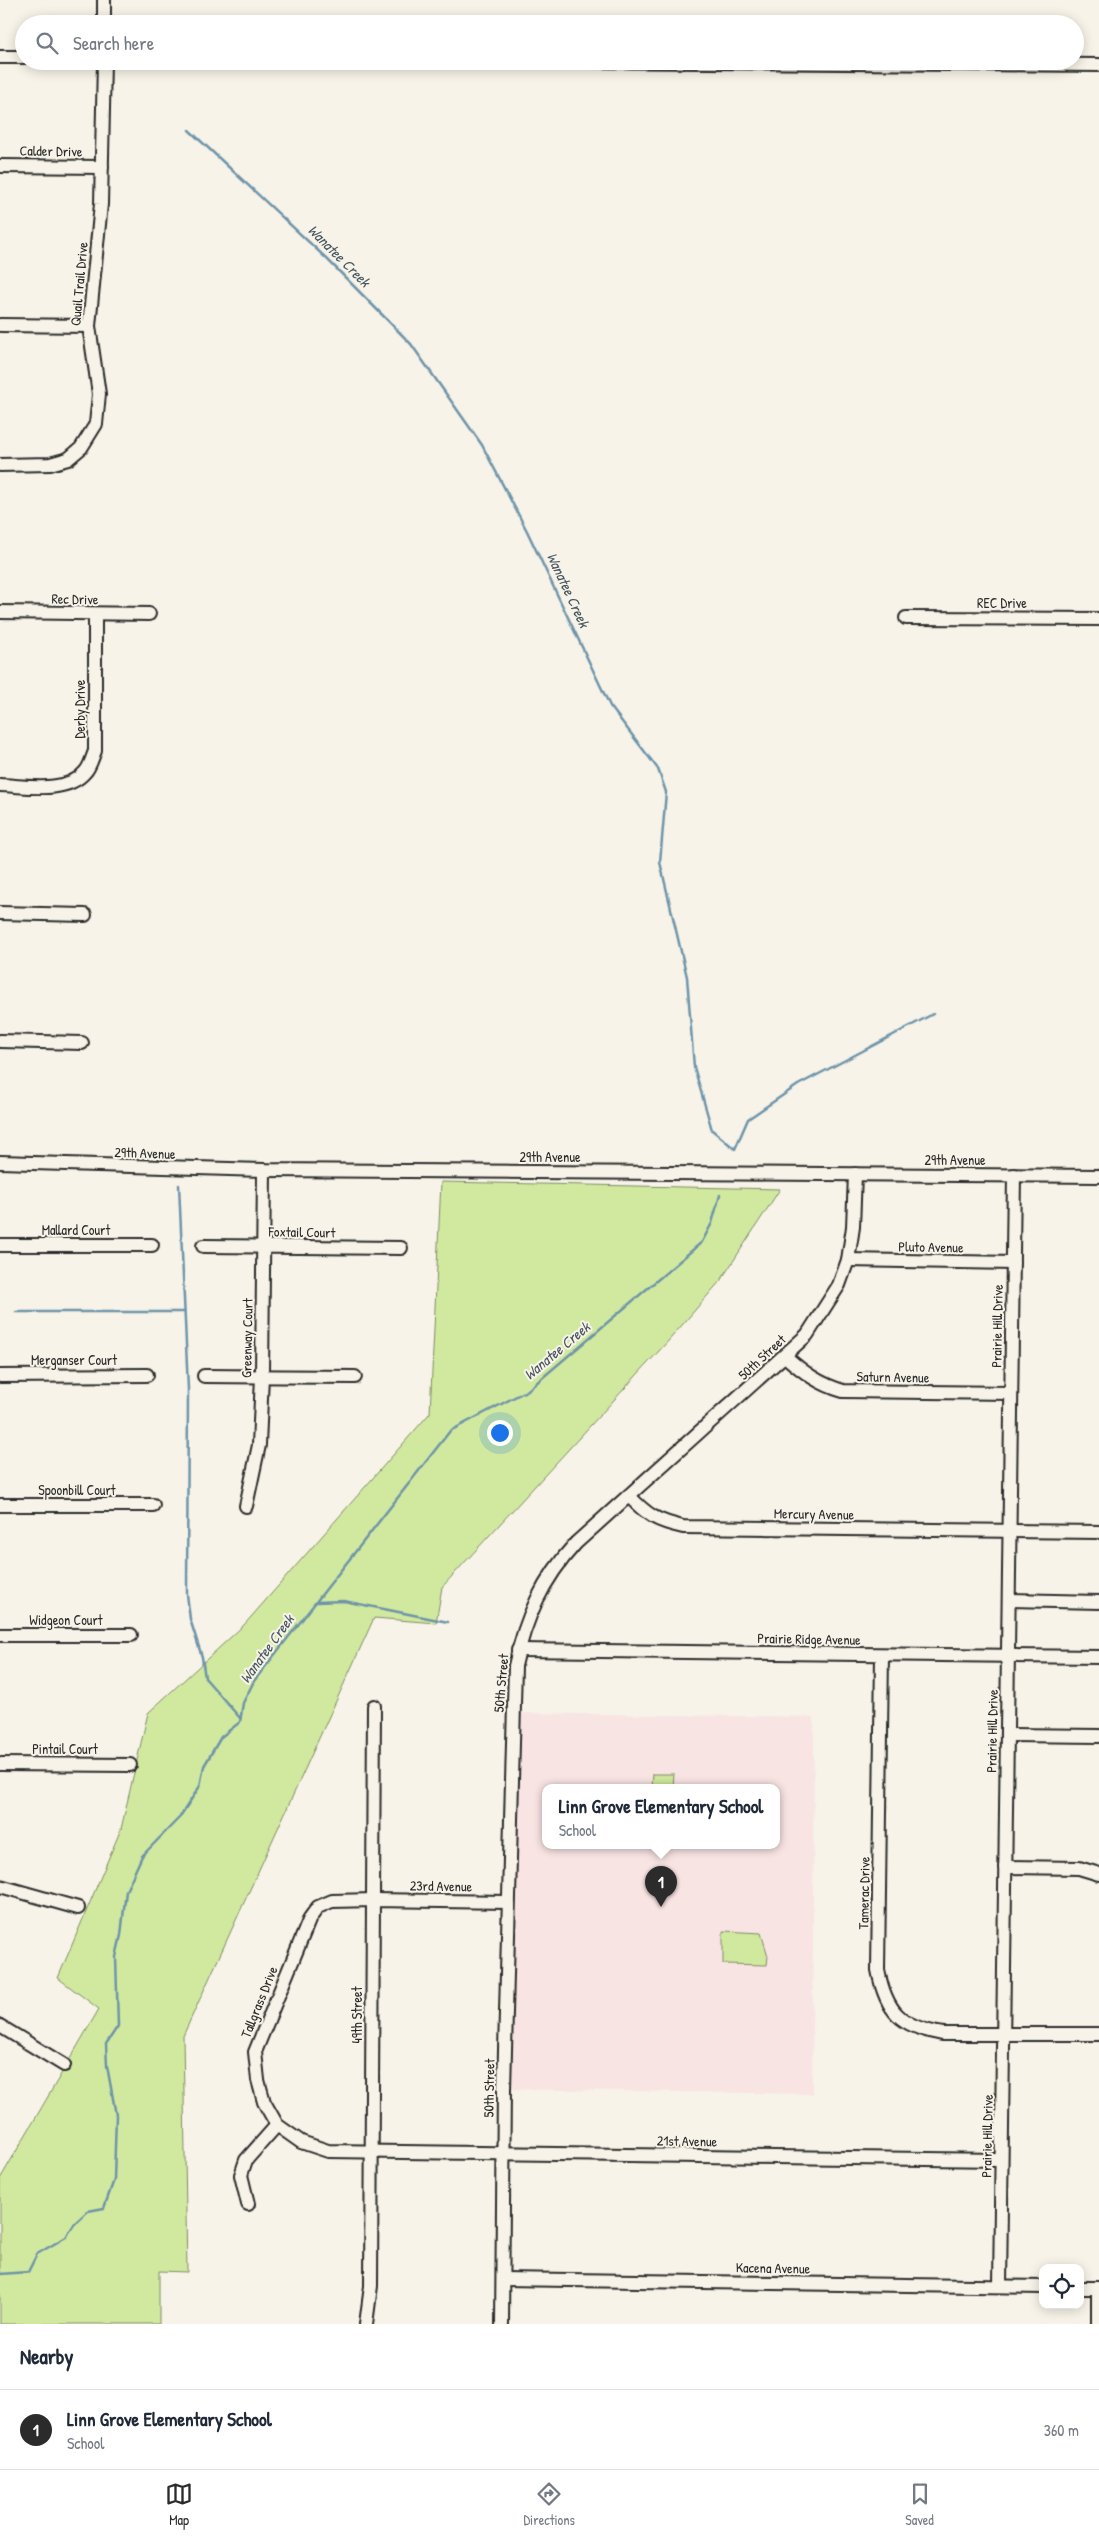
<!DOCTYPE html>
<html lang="en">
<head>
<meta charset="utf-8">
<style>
	body { margin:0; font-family:"Patrick Hand",sans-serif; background:#f2f2f3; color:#1f2937 }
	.controls { position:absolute; right:15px; bottom:15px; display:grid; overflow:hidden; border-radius:10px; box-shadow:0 2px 12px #0003 }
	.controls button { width:45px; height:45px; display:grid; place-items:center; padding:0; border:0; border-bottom:1px solid #e0e1e3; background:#fff; color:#1f2937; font:25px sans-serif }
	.you { position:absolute; left:499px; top:1432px; width:18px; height:18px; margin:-12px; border:4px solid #fff; border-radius:50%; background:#1a73e8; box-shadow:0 0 0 8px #1a73e833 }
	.badge { display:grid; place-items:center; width:32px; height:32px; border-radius:50%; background:#2b2b2b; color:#fff; font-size:16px; font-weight:700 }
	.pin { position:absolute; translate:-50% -41px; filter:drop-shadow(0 1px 2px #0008) }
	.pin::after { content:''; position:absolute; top:26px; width:18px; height:15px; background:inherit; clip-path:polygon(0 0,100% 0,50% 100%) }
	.popup { position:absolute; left:542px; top:1784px; width:238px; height:65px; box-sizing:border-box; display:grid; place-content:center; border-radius:10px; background:#fff; filter:drop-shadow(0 1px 4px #0005); font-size:16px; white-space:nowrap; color:#747a83 }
	.popup b { font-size:19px; color:#1f2937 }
	.popup::after { content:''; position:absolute; left:50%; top:100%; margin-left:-10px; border:10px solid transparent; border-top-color:#fff }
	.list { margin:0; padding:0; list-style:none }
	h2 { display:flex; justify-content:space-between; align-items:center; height:65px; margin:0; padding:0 20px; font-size:21px }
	h2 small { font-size:16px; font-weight:400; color:#747a83 }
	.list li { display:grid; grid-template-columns:32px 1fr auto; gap:15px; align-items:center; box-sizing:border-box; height:80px; padding:0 20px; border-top:1px solid #e0e1e3 }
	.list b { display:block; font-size:19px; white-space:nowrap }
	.list p { margin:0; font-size:16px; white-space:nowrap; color:#747a83 }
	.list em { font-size:16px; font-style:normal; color:#747a83 }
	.icon { flex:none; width:28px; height:28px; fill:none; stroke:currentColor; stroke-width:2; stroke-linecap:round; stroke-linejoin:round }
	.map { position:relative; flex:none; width:1099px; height:2324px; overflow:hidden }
	.search { position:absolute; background:#fff; box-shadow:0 2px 12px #0003; left:15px; right:15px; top:15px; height:55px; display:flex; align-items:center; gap:12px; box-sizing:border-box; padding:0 18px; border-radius:28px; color:#747a83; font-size:19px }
	.sheet { height:145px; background:#fff }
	nav { display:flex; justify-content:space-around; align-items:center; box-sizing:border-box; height:70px; border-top:1px solid #e0e1e3; background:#fff; font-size:14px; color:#747a83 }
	nav a { display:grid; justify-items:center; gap:2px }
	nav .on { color:#2b2b2b }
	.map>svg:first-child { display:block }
</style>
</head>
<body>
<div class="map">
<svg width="1099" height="2324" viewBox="0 0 1099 2324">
	<rect width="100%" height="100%" fill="#f7f3e8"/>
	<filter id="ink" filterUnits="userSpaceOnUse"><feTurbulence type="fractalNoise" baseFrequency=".02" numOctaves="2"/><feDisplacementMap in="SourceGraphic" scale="10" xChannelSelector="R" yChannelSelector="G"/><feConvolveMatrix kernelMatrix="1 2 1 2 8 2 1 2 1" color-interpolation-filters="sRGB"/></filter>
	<g filter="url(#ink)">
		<path fill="#f8e4e3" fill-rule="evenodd" d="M513,1713L814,1717L812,2094L504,2089ZM546,1788H776V1846H546Z"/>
		<g fill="#d1e99f" stroke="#7e8a65">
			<path d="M441,1182L780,1189L721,1280L670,1339L442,1587L436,1623L374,1618L183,2036L187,2272L159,2271V2324H0V2179L99,2009L58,1978L121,1829L148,1713L244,1625L430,1413Z"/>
			<path d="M653,1774H674L673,1788H652Z"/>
			<path d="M723,1931L761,1933L768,1956L767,1965L723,1964Z"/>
		</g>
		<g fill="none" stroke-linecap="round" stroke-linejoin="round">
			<g stroke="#6e94a9" stroke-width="2.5">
				<path d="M189,130L327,259L411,344L482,445L527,531L610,706L658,769L666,792L660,862L687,977L694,1067L712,1130L735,1149L748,1119L798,1085L933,1014"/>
				<path d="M179,1185L188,1389L187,1594L190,1619L202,1657L205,1678L240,1718"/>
				<path d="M16,1312H184"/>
				<path d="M317,1602L344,1601L448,1622"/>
				<path d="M0,2274L28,2272L37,2254L66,2237L75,2223L88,2211L104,2208L114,2180L116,2115L107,2066L106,2044L118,2026L116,1957L121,1935L126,1891L142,1856L179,1818L200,1786L204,1766L221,1737L240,1722L243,1703L254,1681L450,1431L528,1390L702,1242L712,1223L720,1195"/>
			</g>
			<g stroke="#2b2b2b" stroke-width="16">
				<g id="minor">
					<path d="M104,24V0"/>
					<path d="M0,57H24"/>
					<path d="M585,61L1099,65"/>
					<path d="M0,166L102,167"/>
					<path d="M0,325L89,326"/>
					<path d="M0,465L50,464L68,459L81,448L96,424L99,394L89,326L101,204L104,61"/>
					<path d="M0,612L149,614"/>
					<path d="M906,618L1099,619"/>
					<path d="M0,785C26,786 67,794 85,772C90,767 92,758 95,751V614"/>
					<path d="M0,913L85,915"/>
					<path d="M0,1041L82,1043"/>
					<path d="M0,1162L264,1170L1099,1176"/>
					<path d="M0,1245H152"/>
					<path d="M203,1246L401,1248"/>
					<path d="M848,1260L1013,1263"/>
					<path d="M785,1356C803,1372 819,1384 843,1391L1011,1393"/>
					<path d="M0,1376L147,1375"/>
					<path d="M204,1376L355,1377"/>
					<path d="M629,1496C648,1516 657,1521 683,1527L1099,1532"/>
					<path d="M0,1505H153"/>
					<path d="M246,1506L259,1445L262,1376L264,1170"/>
					<path d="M1009,1600L1099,1602"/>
					<path d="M0,1635H131"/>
					<path d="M518,1650L1099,1657"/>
					<path d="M882,1655L878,1970C886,2012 901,2027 943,2034H1099"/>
					<path d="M1007,1735L1099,1736"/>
					<path d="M0,1764L130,1765"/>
					<path d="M1005,1867L1079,1868L1099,1874"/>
					<path d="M0,1886L78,1908"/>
					<path d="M508,1902L373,1900L332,1901L318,1907L310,1918L255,2052L258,2080L264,2102L277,2125L301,2142L328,2151L1001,2160"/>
					<path d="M0,2026L64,2065"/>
					<path d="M248,2204L241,2175L246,2160L277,2125"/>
					<path d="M503,2279L1043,2287"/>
					<path d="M1000,2286L1014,1175"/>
					<path d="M1080,2288H1099"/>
					<path d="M366,2324L371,2286L374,1706"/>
					<path d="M502,2324L504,2089L515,1666C525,1618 543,1579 576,1543L807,1335L839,1285L848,1260L853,1227L855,1174"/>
					<path d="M1098,2324V2288"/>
				</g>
			</g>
			<use href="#minor" stroke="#f7f3e8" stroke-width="12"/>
		</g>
	</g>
	<g text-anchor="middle" stroke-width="4" stroke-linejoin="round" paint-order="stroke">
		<g font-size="14" fill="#2b2b2b" stroke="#f7f3e8">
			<text transform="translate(51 151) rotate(1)" y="5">Calder Drive</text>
			<text transform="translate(79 284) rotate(-85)" y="5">Quail Trail Drive</text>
			<text transform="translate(75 599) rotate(1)" y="5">Rec Drive</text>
			<text x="1002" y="608">REC Drive</text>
			<text transform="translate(80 709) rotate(-90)" y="5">Derby Drive</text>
			<text transform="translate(145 1153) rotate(2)" y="5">29th Avenue</text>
			<text x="550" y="1162">29th Avenue</text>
			<text x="955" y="1165">29th Avenue</text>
			<text x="76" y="1235">Mallard Court</text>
			<text transform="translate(302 1232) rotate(1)" y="5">Foxtail Court</text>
			<text transform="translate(931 1247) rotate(1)" y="5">Pluto Avenue</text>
			<text transform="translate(997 1326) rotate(-89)" y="5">Prairie Hill Drive</text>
			<text transform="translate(247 1338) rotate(-89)" y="5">Greenway Court</text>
			<text transform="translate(762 1357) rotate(-43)" y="5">50th Street</text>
			<text x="74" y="1365">Merganser Court</text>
			<text transform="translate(893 1377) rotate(1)" y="5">Saturn Avenue</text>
			<text x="77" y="1495">Spoonbill Court</text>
			<text transform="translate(814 1514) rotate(1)" y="5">Mercury Avenue</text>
			<text x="66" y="1625">Widgeon Court</text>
			<text transform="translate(809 1639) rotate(1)" y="5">Prairie Ridge Avenue</text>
			<text transform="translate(501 1683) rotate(-85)" y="5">50th Street</text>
			<text transform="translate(992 1731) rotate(-89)" y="5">Prairie Hill Drive</text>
			<text x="65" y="1754">Pintail Court</text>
			<text transform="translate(441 1886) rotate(1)" y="5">23rd Avenue</text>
			<text transform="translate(864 1893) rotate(-89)" y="5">Tamerac Drive</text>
			<text transform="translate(259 2002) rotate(-68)" y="5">Tallgrass Drive</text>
			<text transform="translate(357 2015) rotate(-90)" y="5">49th Street</text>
			<text transform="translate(489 2088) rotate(-89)" y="5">50th Street</text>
			<text transform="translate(987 2136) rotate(-89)" y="5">Prairie Hill Drive</text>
			<text transform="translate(687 2141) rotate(1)" y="5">21st Avenue</text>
			<text transform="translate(773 2268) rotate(1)" y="5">Kacena Avenue</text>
		</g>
		<g font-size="15" font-style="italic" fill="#475760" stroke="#f7f3e8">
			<text transform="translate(339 256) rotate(45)" y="5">Wanatee Creek</text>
			<text transform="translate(568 590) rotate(65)" y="5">Wanatee Creek</text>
			<text transform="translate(557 1351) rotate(-40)" y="5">Wanatee Creek</text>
			<text transform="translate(267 1649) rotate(-54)" y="5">Wanatee Creek</text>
		</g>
	</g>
</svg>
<div class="controls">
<button><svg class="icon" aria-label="locate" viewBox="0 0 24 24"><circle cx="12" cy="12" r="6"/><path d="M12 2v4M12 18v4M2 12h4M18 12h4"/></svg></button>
</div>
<div class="you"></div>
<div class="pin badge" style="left:661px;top:1907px">1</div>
<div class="popup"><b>Linn Grove Elementary School</b>School</div>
<div class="search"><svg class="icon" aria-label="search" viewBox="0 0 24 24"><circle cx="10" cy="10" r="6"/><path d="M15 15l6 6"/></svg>Search here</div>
</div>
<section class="sheet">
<h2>Nearby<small></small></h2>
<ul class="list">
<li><span class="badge">1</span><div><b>Linn Grove Elementary School</b><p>School</p></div><em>360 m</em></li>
</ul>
</section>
<nav>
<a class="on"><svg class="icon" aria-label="map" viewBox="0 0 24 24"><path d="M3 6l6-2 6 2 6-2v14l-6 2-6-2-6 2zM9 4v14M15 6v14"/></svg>Map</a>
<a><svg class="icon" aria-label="directions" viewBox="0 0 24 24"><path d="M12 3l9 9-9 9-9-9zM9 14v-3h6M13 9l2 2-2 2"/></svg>Directions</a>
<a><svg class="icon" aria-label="saved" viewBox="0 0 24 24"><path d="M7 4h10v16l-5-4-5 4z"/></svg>Saved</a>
</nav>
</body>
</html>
